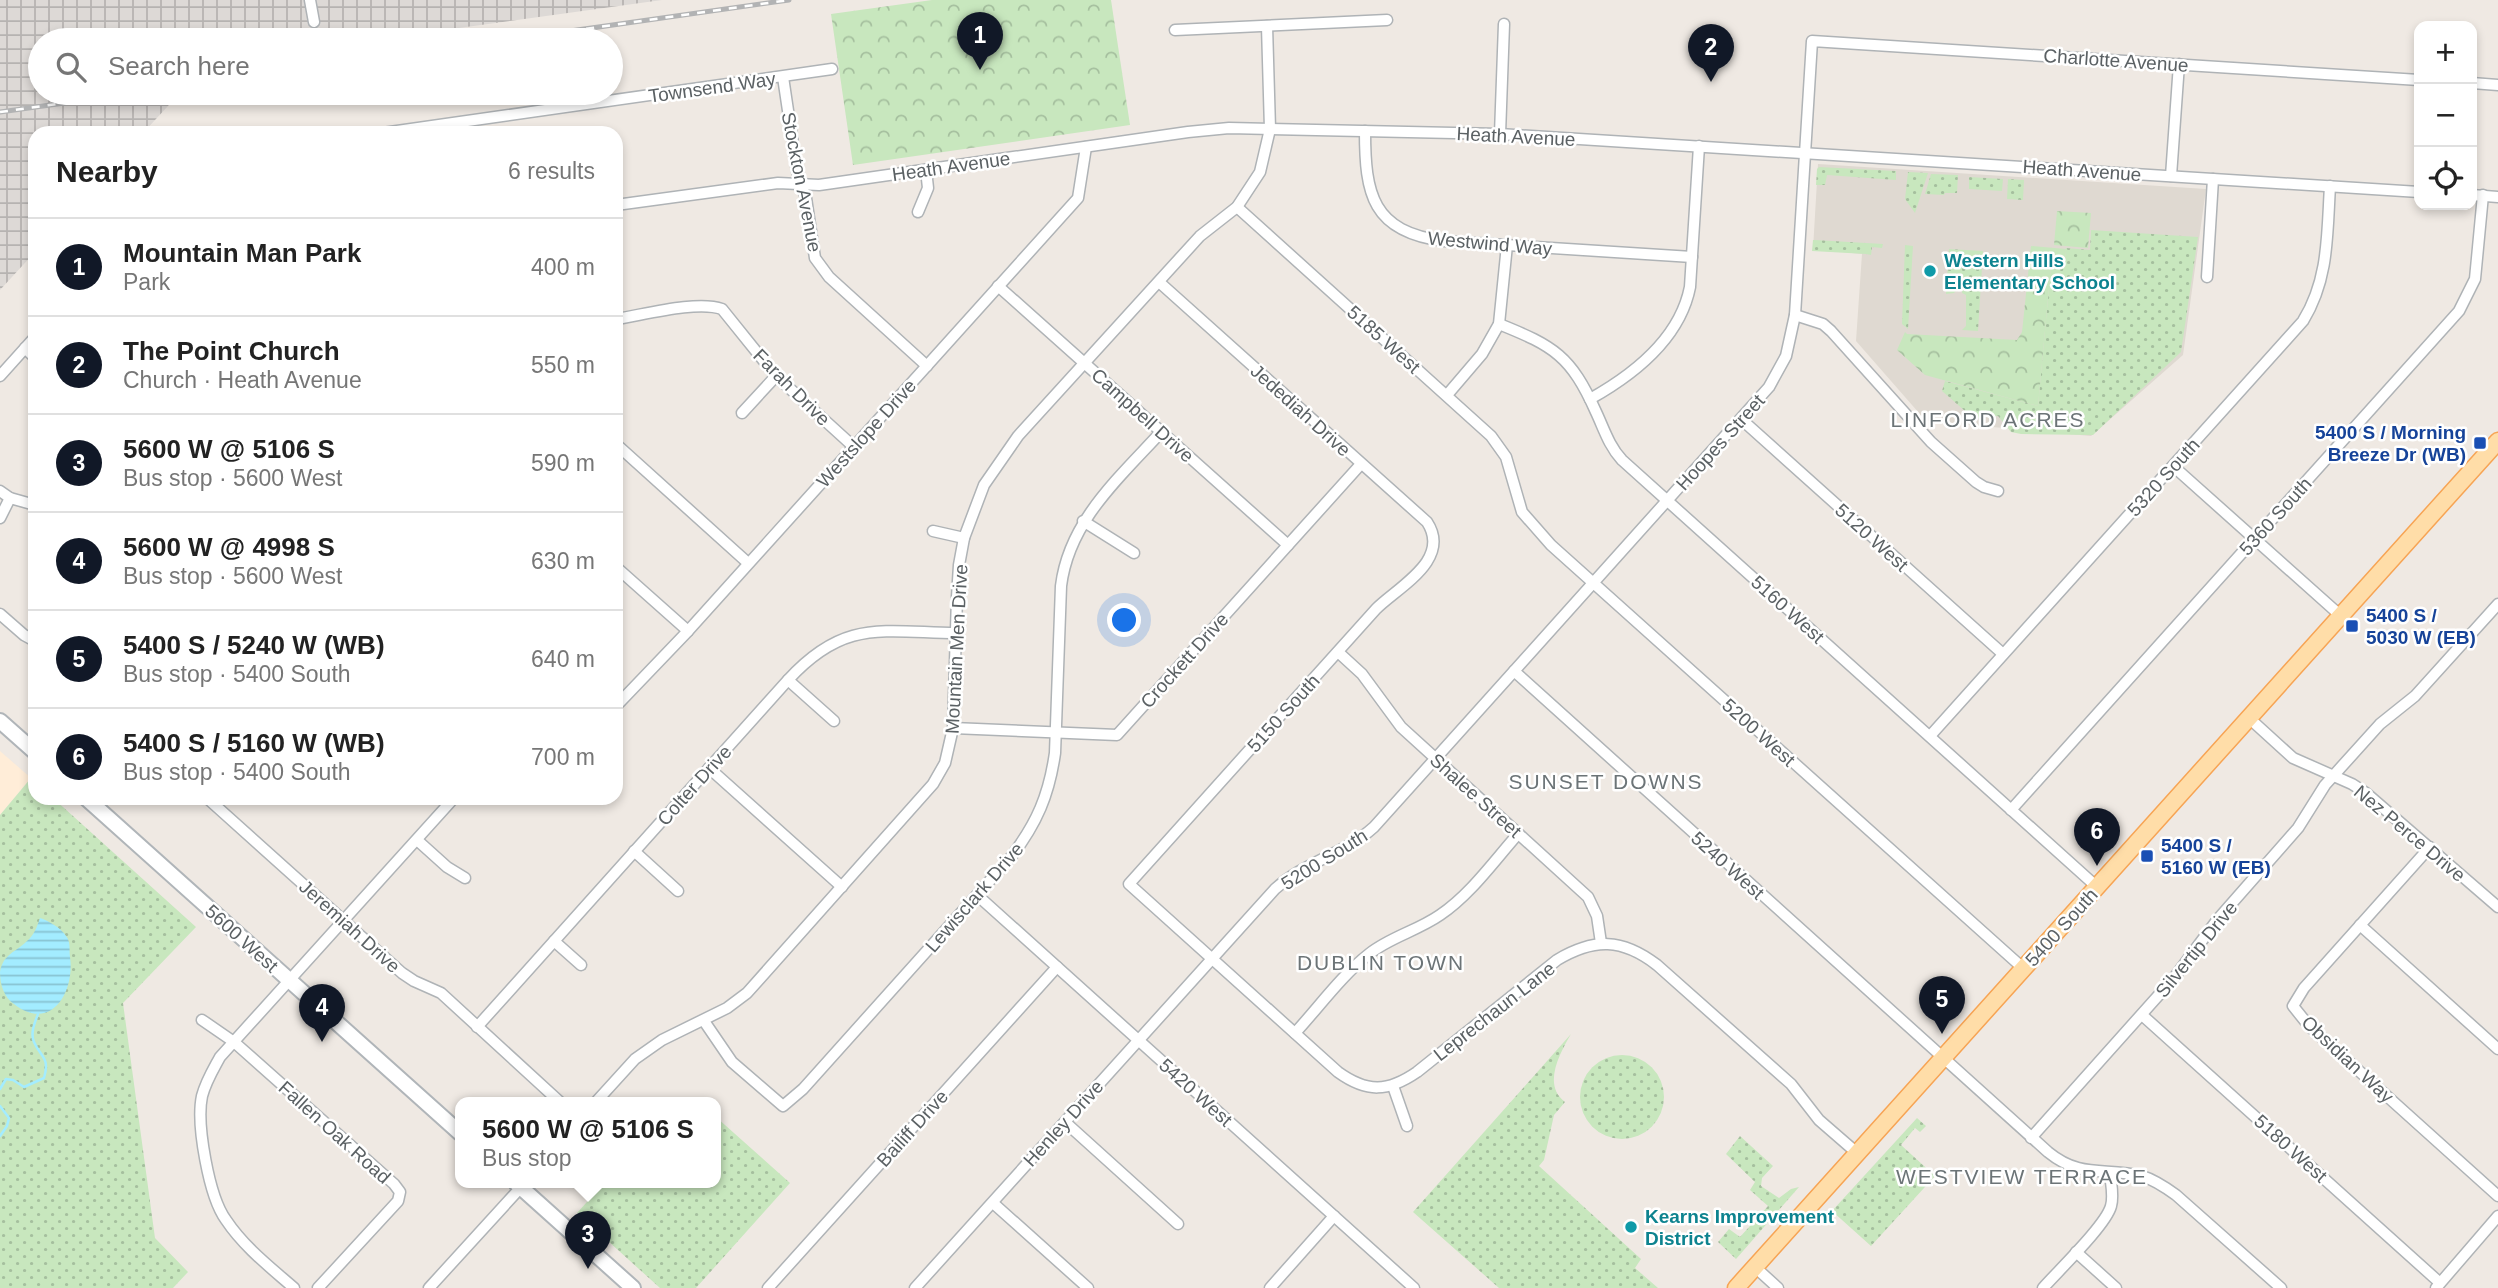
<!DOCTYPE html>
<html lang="en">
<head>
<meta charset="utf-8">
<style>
	body { margin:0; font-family:Arial,sans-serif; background:#f2f2f2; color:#222 }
	.controls { position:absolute; right:21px; top:21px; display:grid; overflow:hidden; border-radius:14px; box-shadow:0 4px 10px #0003 }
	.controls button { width:63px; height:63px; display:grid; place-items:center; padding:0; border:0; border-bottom:2px solid #e0e0e0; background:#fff; color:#222; font:35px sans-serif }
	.you { position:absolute; left:1125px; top:621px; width:24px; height:24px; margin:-18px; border:5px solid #fff; border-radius:50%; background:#1a73e8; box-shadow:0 0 0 10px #1a73e833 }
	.badge { display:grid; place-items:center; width:46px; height:46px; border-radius:50%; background:#111827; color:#fff; font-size:23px; font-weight:700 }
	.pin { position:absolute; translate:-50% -58px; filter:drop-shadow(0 2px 4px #0008) }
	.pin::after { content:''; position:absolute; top:37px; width:24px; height:21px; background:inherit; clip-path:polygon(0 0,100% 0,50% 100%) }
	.popup { position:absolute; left:455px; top:1097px; width:266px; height:91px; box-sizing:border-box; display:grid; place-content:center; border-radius:14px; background:#fff; filter:drop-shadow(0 2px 5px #0005); font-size:23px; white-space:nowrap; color:#767676 }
	.popup b { font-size:26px; color:#222 }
	.popup::after { content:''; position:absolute; left:50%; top:100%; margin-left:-14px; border:14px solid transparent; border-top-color:#fff }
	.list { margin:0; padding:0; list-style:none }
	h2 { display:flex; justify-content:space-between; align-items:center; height:91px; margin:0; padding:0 28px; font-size:30px }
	h2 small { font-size:23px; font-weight:400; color:#767676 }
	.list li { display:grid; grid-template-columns:46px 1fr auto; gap:21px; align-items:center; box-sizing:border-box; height:98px; padding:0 28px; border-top:2px solid #e0e0e0 }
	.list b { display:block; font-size:26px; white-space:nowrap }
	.list p { margin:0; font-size:23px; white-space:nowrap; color:#767676 }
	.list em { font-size:23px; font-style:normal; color:#767676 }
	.icon { flex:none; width:38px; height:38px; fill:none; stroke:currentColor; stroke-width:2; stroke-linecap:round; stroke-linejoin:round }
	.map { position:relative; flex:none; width:2498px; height:1288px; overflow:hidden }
	.search { position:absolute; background:#fff; box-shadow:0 4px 10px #0003; left:28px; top:28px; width:595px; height:77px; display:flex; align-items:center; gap:18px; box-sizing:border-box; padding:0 24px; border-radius:38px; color:#767676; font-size:26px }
	.panel { position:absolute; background:#fff; box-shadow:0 4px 10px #0003; left:28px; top:126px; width:595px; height:679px; border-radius:21px }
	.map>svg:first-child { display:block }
</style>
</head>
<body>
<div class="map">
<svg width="2498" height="1288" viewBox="0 0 2498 1288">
	<defs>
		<pattern id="industrial-grid" width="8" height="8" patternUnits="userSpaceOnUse" patternTransform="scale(1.75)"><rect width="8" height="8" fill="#ddd9d6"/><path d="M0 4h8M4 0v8" fill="none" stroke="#b6b3b1"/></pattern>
		<pattern id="grass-dots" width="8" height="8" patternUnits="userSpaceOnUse" patternTransform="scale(1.75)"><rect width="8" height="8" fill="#c8e7be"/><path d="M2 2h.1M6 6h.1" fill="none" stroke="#a5bf9e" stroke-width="1.8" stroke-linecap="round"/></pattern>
		<pattern id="park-crowns" width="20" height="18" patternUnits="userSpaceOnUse" patternTransform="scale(1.75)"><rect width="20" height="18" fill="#c8e7be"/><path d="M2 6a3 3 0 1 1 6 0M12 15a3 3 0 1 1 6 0" fill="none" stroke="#a5bf9e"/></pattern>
		<pattern id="water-rules" width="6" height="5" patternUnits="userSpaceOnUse" patternTransform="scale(1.75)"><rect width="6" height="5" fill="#a3ecff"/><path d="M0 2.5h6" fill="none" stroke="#88c3d2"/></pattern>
	</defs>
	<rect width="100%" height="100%" fill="#efe9e3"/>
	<path fill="#ffedd8" d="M0,751L31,778L0,815Z"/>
	<path fill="url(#industrial-grid)" d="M0,0H662L371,40H40V93H180L143,133H35V252L0,290Z"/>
	<path fill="#dfd9d1" d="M1818,164L2206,189L2183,355L2091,436L1926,421L1856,341L1862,254L1813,249Z"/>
	<g fill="url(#grass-dots)">
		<path d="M1819,167L1896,171V180L1827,175L1825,185H1816L1817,169Z"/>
		<path d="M1908,172L1928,173L1915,213L1905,199Z"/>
		<path d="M1931,174L1958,175L1957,193H1945L1944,195L1925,194Z"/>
		<path d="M1969,177L2003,179L2002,191L1969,189Z"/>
		<path d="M2008,179L2024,180L2023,200L2007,199Z"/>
		<path d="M2091,230L2198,237L2181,352L2093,435L2021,434L2011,432L1998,416L1973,418L1942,391L1945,381L2038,406L2051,266H2065L2066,248L2090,250Z"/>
		<path d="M1813,240H1815L1883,244L1882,248L1872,247L1871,255L1866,254L1812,251Z"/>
		<path d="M1905,245L1913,246L1908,329L1902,324Z"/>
		<path d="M1949,249L1983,251L1978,331L1962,330L1966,326V295L1962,293V289L1959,287L1954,293L1946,294Z"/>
		<path d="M31,778L35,782V798H53L196,927L123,1003L155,1238L188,1272L173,1288H0V815Z"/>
		<path d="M1571,1034C1560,1053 1542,1085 1565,1102L1554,1115L1544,1160L1539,1166L1641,1259L1635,1268L1658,1288H1499L1413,1212Z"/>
		<circle cx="1622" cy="1097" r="42"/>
		<path d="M716,1117L790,1183L696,1288H660L577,1213L604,1183H716Z"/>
		<path d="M1917,1118L1926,1126L1920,1132L1915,1128L1901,1145L1935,1176L1871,1246L1832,1211Z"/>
		<path d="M1740,1136L1773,1166L1762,1178L1761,1186L1779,1198L1791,1189L1799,1187L1736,1259L1718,1242L1729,1229L1740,1237L1768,1206L1750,1190L1755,1182L1726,1154Z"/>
	</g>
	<g fill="url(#park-crowns)">
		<path d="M932,0H1111L1130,125L853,165L831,14Z"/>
		<path d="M2057,211L2091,213L2088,248L2054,245Z"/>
		<path d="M2031,246L2066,249L2065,267L2051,266L2038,406L1925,375L1897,350L1905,332L1907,334L2017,340L2022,332Z"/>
	</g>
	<path fill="url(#water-rules)" d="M40,918C49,921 61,928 66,936C71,942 69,949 70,957C75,992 51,1033 14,1004C4,997 0,985 0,972C3,954 16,952 27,941C34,935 37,927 40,918Z"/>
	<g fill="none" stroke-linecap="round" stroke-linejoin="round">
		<g stroke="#a3ecff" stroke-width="2.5">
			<path d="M0,1089L6,1079L13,1080L24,1087L44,1078C50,1057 41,1058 34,1042C30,1033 35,1022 38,1014"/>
			<path d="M0,1106L9,1118L7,1126L0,1136"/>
		</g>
		<g stroke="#afb3b6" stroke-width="13">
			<g id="minor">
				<path d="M310,0L314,22"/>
				<path d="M1175,30L1387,20"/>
				<path d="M783,77L797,171L806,198L815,258L829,277L927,366"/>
				<path d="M2472,83L2498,85"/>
				<path d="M1365,131C1365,194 1372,232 1444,241L1692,257"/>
				<path d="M383,133L832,69"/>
				<path d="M1500,134L1504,24"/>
				<path d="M2171,176L2179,64"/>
				<path d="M2472,195L2498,197"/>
				<path d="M616,205L778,183L819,185L1188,132L1229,128L1500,134L2419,192"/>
				<path d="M1237,207L1491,436L1506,457L1522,512L1551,545L2024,969"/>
				<path d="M918,212L928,188L926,170"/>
				<path d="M2207,277L2213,179"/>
				<path d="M1159,282L1427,522C1452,560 1398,587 1376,609L1129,884L1338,1072C1367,1093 1388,1092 1417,1072L1557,960C1594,938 1622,938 1657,965L1791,1084L1819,1120L1857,1153"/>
				<path d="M998,286L1288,545"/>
				<path d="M1795,315L1823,324L1831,331L1931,442L1976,482L1984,487L1998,491"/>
				<path d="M616,319C643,315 697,300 722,309L776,376L854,447"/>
				<path d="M1499,324C1554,346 1571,356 1596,412C1604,429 1609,446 1622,460L2097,887"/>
				<path d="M25,348L35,358"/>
				<path d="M0,376L35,337"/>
				<path d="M1447,395L1482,354L1499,324L1507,245"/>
				<path d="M1590,399C1633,375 1680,338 1690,287L1699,146"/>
				<path d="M742,413L776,376"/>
				<path d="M1741,419L2003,654"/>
				<path d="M616,444L748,563"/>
				<path d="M2173,466L2341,616"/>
				<path d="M0,491L10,498L35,505"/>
				<path d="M0,518L10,498"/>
				<path d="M1083,521L1134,553"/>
				<path d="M933,531L964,538"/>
				<path d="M616,567L688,631"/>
				<path d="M0,614L24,635L35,641"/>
				<path d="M1338,652L1362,674L1401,727L1588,897L1597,916L1601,943"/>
				<path d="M1514,671L2048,1152C2081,1179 2105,1167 2142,1176C2155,1180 2165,1187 2176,1195L2281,1288"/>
				<path d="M788,680L834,721"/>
				<path d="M616,702L619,703L688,631L1078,198L1086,147"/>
				<path d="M2249,718L2293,758L2352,784L2366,793L2498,907"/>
				<path d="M953,728L1117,735L1361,464"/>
				<path d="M1930,736L2303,321C2329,279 2327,234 2330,186"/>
				<path d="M709,768L842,887"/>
				<path d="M207,798L402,973L414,981L441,993L561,1103"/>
				<path d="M2011,810L2459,311L2475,279L2483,195"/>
				<path d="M417,840L447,867L465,878"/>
				<path d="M2430,847L2304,988L2293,1006L2309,1026L2498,1196"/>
				<path d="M634,851L678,891"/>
				<path d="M977,895L1414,1288"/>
				<path d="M2360,925L2498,1049"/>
				<path d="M554,941L581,965"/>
				<path d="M2142,1015L2439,1282"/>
				<path d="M202,1020L234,1042L394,1184L400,1192L398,1201L318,1288"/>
				<path d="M704,1021L732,1062L783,1106L803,1089L1011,857C1037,823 1049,795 1055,753L1061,586C1069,521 1119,478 1162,431"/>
				<path d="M477,1027L788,680C844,619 881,632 956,633"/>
				<path d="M1295,1033C1319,1007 1341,976 1369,954C1390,937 1417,931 1440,915C1470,895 1494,861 1518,834"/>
				<path d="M1393,1086L1407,1126"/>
				<path d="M595,1103L635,1059L662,1040L727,1008L747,993L933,784L945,763L953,728L957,597L959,565L964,538L984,485L1018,436L1200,236L1237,207L1260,172L1270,129L1267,26"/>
				<path d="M1065,1122L1178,1224"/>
				<path d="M2031,1138L2174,978L2218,919L2298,828L2325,785L2380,724L2415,696L2498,604"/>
				<path d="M993,1203L1088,1288"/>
				<path d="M2076,1252L2116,1288"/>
				<path d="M1755,1267L1778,1288"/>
				<path d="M294,1288C270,1267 244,1247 226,1220C209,1197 196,1124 202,1096C206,1081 213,1070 220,1057L454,798"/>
				<path d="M429,1288L523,1185"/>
				<path d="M768,1288L1057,967"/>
				<path d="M915,1288L1275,889C1306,861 1343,855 1374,827L1769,387L1786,356L1795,315L1812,41L2419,80"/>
				<path d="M1270,1288L1334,1216"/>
				<path d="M2043,1288C2058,1271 2106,1225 2111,1206C2114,1196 2111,1184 2110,1173"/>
				<path d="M2436,1288L2498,1216"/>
			</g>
		</g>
		<g stroke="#b0b5b9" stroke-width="18">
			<g id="secondary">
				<path d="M0,721L35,752"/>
				<path d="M86,798L460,1133"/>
				<path d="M516,1183L633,1288"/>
			</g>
		</g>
		<g stroke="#f7a454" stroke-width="19">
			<path id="primary" d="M1736,1288L2498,441"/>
		</g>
		<use href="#minor" stroke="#fff" stroke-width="10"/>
		<use href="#secondary" stroke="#fff" stroke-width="14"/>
		<use href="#primary" stroke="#ffdda8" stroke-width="16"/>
		<g stroke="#b2b3b4" stroke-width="5">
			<g id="rail">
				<path d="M507,40L789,0"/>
				<path d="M0,112L136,93"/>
			</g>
		</g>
		<use href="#rail" stroke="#fff" stroke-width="2.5" stroke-dasharray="8" stroke-linecap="butt"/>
	</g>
	<g fill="#0f9aa8" stroke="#fff" stroke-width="2.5">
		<circle cx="1930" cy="271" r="7"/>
		<circle cx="1631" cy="1227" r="7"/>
	</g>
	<g fill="#1a4fb4" stroke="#fff" stroke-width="2.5">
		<rect x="2473" y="436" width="14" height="14" rx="3.5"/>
		<rect x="2345" y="619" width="14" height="14" rx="3.5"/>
		<rect x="2140" y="849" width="14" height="14" rx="3.5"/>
	</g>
	<g text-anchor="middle" stroke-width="5" stroke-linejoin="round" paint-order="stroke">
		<g font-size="19" fill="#5b6164" stroke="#fff">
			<text transform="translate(2116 60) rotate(4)" y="7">Charlotte Avenue</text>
			<text transform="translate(712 87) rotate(-8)" y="7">Townsend Way</text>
			<text transform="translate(1516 136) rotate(3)" y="7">Heath Avenue</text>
			<text transform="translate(951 166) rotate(-8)" y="7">Heath Avenue</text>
			<text transform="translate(2082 170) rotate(4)" y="7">Heath Avenue</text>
			<text transform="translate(802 182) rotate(79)" y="7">Stockton Avenue</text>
			<text transform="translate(1490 243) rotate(5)" y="7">Westwind Way</text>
			<text transform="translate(1384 339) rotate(42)" y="7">5185 West</text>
			<text transform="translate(792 387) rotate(45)" y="7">Farah Drive</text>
			<text transform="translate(1301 410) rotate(42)" y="7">Jedediah Drive</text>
			<text transform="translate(1143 415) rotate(42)" y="7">Campbell Drive</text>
			<text transform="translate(866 433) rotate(-48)" y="7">Westslope Drive</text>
			<text transform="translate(1720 442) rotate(-48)" y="7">Hoopes Street</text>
			<text transform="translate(2163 477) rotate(-48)" y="7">5320 South</text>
			<text transform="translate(2275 516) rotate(-48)" y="7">5360 South</text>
			<text transform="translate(1872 537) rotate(42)" y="7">5120 West</text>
			<text transform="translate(1788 609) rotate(42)" y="7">5160 West</text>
			<text transform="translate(956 649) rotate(-87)" y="7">Mountain Men Drive</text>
			<text transform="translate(1184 660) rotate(-48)" y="7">Crockett Drive</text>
			<text transform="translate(1283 713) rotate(-48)" y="7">5150 South</text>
			<text transform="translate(1759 732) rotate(42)" y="7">5200 West</text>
			<text transform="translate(694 785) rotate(-48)" y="7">Colter Drive</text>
			<text transform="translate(1476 795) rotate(42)" y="7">Shalee Street</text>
			<text transform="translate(2410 833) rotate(40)" y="7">Nez Perce Drive</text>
			<text transform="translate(1324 859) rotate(-32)" y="7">5200 South</text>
			<text transform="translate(1728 865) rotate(42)" y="7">5240 West</text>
			<text transform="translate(974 897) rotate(-49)" y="7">Lewisclark Drive</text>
			<text transform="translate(350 926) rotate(42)" y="7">Jeremiah Drive</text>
			<text transform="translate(2061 927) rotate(-48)" y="7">5400 South</text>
			<text transform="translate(242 938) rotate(42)" y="7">5600 West</text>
			<text transform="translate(2196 949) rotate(-51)" y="7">Silvertip Drive</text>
			<text transform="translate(1494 1011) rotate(-38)" y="7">Leprechaun Lane</text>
			<text transform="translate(2348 1059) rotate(43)" y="7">Obsidian Way</text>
			<text transform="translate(1196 1092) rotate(42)" y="7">5420 West</text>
			<text transform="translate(1063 1123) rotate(-48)" y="7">Henley Drive</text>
			<text transform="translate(912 1128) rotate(-48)" y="7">Bailiff Drive</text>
			<text transform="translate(335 1132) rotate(42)" y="7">Fallen Oak Road</text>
			<text transform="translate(2291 1148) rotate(42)" y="7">5180 West</text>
		</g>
		<g font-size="19" font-weight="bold" fill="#0d838f" stroke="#fff" text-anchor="start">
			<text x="1944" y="267">Western Hills<tspan x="1944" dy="22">Elementary School</tspan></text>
			<text x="1645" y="1223">Kearns Improvement<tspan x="1645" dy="22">District</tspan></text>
		</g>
		<g font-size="19" font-weight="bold" fill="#164399" stroke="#fff" text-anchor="start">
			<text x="2466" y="439" text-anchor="end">5400 S / Morning<tspan x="2466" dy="22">Breeze Dr (WB)</tspan></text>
			<text x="2366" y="622">5400 S /<tspan x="2366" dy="22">5030 W (EB)</tspan></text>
			<text x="2161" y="852">5400 S /<tspan x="2161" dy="22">5160 W (EB)</tspan></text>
		</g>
		<g font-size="21" letter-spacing="2" fill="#6c7477" stroke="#fff">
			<text x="1988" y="427">LINFORD ACRES</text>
			<text x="1606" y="789">SUNSET DOWNS</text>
			<text x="1381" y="970">DUBLIN TOWN</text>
			<text x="2022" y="1184">WESTVIEW TERRACE</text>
		</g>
	</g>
</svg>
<div class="controls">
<button>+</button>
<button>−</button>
<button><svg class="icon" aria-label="locate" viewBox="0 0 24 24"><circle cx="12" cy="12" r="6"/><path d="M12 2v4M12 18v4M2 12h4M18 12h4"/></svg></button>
</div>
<div class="you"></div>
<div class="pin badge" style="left:980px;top:70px">1</div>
<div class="pin badge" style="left:1711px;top:82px">2</div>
<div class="pin badge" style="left:588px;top:1269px">3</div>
<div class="popup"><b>5600 W @ 5106 S</b>Bus stop</div>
<div class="pin badge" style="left:322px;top:1042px">4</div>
<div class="pin badge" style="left:1942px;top:1034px">5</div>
<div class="pin badge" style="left:2097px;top:866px">6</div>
<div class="search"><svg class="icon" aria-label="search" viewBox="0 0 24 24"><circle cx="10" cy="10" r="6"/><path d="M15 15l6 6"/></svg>Search here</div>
<section class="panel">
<h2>Nearby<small>6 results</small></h2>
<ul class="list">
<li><span class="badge">1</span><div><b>Mountain Man Park</b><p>Park</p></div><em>400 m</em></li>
<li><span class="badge">2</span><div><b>The Point Church</b><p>Church · Heath Avenue</p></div><em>550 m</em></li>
<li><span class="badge">3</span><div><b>5600 W @ 5106 S</b><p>Bus stop · 5600 West</p></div><em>590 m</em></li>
<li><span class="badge">4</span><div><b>5600 W @ 4998 S</b><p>Bus stop · 5600 West</p></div><em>630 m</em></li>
<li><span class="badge">5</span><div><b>5400 S / 5240 W (WB)</b><p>Bus stop · 5400 South</p></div><em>640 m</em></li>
<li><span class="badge">6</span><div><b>5400 S / 5160 W (WB)</b><p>Bus stop · 5400 South</p></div><em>700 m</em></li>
</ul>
</section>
</div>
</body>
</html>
